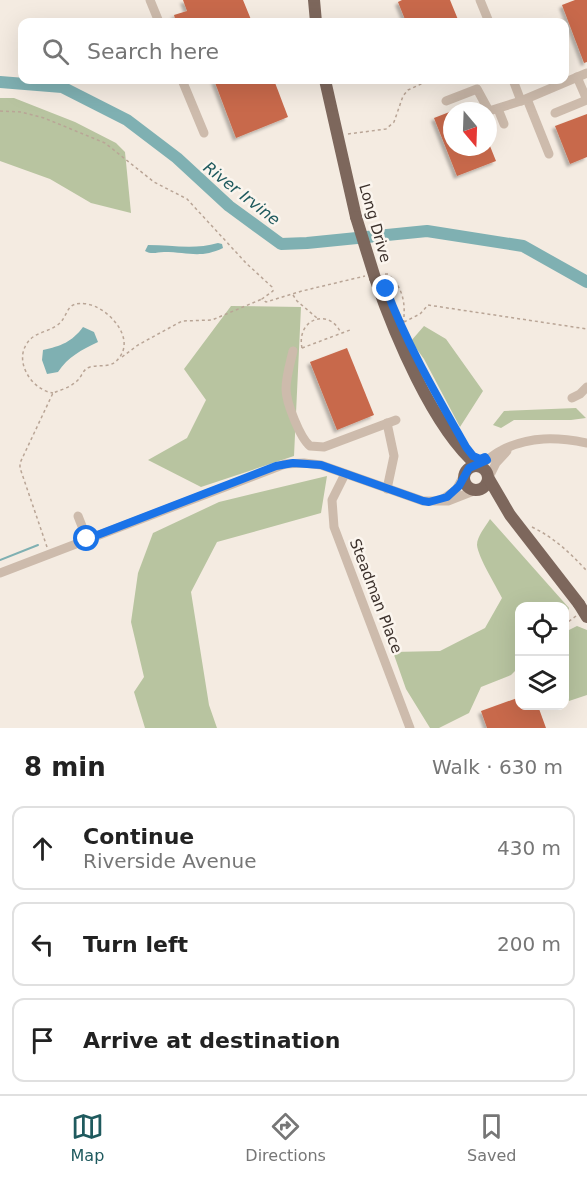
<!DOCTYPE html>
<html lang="en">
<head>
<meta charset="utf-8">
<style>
	body { margin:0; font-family:"DejaVu Sans",sans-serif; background:#f6f6f6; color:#222 }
	.controls { position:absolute; right:18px; bottom:18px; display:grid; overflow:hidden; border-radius:12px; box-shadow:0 6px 24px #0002 }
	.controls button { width:54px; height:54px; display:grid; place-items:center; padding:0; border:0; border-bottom:2px solid #e0e0e0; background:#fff; color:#222; font:30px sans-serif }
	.compass { position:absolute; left:443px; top:102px; width:54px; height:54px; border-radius:50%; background:#fff; box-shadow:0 6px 24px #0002; rotate:161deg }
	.stop { position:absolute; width:18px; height:18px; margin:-14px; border:4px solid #1a73e8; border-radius:50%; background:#fff }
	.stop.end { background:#1a73e8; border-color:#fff; box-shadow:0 2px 6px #0008 }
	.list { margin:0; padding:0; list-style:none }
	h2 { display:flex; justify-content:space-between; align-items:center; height:78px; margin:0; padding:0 24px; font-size:26px }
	h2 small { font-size:20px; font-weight:400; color:#767676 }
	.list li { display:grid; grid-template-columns:39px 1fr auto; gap:18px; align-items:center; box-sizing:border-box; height:84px; margin:0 12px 12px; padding:0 12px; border:2px solid #e0e0e0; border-radius:12px }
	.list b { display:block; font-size:22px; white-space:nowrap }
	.list p { margin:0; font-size:20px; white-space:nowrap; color:#767676 }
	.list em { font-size:20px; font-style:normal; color:#767676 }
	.icon { flex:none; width:33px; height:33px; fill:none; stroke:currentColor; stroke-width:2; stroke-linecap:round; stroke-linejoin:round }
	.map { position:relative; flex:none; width:587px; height:728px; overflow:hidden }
	.search { position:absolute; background:#fff; box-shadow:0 6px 24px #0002; left:18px; right:18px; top:18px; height:66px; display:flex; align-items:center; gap:15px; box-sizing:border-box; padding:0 21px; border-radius:12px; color:#767676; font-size:22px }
	.sheet { height:366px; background:#fff }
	nav { display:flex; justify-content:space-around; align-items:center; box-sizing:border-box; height:84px; border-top:2px solid #e0e0e0; background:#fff; font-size:16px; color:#767676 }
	nav a { display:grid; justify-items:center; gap:3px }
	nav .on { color:#1f5a5e }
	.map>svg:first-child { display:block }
</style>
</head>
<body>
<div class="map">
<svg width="587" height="728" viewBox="0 0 587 728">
	<defs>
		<filter id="shadow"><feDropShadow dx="-3" dy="3" stdDeviation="1.5" flood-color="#0004"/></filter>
	</defs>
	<rect width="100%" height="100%" fill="#f4ebe1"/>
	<g fill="#b8c4a0">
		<path d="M0,98H14L75,122L116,143L125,152L131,213L91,203L50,179L0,161Z"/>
		<path d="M231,306L301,307L294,456L201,487L148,460L187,438L206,400L184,369Z"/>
		<path d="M424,326L446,339L483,391L460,427L424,359L411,341Z"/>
		<path d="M576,408L586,418L571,420H514L501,428L493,425L504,411Z"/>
		<path d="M327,476L321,513L217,542L191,592L209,705L217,728H145L134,692L144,677L131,622L138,573L153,533L219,502Z"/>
		<path d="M490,519L569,608L565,618L564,606H520L519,667L511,675L481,687L469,713L439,728H430L406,689L393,652L440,651L485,628L502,598C496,586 478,557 477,545C477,536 486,526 490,519Z"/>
		<path d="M577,626L587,630V695L569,701L565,695V632Z"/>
	</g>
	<g fill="#7fb0b2">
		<path d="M218,243L222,244L223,248C200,259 188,252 164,252C157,252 152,255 145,251L148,245C172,245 194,250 218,243Z"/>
		<path d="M83,327L94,332L98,342C81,350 68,357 58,372L47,374L42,360L43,350C61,346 72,342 83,327Z"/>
	</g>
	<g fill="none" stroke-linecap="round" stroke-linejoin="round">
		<path stroke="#7fb0b2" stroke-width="2" d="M0,560L38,545"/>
		<path stroke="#7fb0b2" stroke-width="12" d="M0,82L62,87L127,120L177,158L229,206L281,244L307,243L427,231L523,246L587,282"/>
	</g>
	<g fill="#c8694b" filter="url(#shadow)">
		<path d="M183,0H243L252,22H176L174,15L187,11Z"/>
		<path d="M402,0H450L459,22H406L398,2Z"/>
		<path d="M575,0H587V62L584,63L562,5Z"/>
		<path d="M214,80H274L288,117L236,138Z"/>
		<path d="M473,103L476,111H453Z"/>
		<path d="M452,111V147H488V141L496,161L457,176L434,118Z"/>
		<path d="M587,114V157L570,164L555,126Z"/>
		<path d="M347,348L374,415L337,430L310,362Z"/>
		<path d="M520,697V706H538L546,728H487L481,711Z"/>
	</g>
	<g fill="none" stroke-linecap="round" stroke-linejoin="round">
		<g stroke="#b9a596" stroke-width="1.5" stroke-dasharray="3 3" stroke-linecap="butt">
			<path d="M0,111L21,112L44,118L105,143L154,182L187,199L246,263L272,287L273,291L262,299L266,302L302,291L365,276"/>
			<path d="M348,134L386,129L394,122L403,96L408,90L430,80"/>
			<path d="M385,274H388C404,289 406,304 403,326"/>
			<path d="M293,295L297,301L317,318"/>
			<path d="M404,322L420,314L428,305L587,329"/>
			<path d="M302,348C296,319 329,307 341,333"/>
			<path d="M302,348L350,330"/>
			<path d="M122,357L138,345L182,321L212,320L262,299"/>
			<path d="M532,527C555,538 570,553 587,571"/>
			<path d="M47,547L20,468V463L53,393C61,390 71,387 78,380C82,376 83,369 90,367C101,364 111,369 119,358C136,337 107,307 87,304C63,300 70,318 56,326C46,333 33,332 26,345C15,363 32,390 53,393"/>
			<path d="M564,625L576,616"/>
		</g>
		<g stroke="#cdbbac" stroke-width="9">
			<path d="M150,0L159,22"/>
			<path d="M480,0L489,22"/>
			<path d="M182,80L204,133"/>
			<path d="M513,80L521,101"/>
			<path d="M527,99L549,154"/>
			<path d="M446,101L477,89L489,111L521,101L587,73"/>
			<path d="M498,109L504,124"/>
			<path d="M555,113L587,100L577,77"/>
			<path d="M293,351C290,364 286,377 286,389C286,402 300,438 310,446L324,447L396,420"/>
			<path d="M572,398L580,394L587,387"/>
			<path d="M477,465C487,462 493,454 502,450C530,436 557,437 587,443"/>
			<path d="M345,474L332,500L334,527L410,728"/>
			<path d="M489,477L496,463L507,451"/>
			<path d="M387,489L394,456L387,423"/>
			<path d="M443,499L456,490L464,475"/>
			<path d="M78,516L87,539"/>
			<path d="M0,573L285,464L304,463L321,465L423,501H448L476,490"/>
		</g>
		<g stroke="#7d675c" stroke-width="12">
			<path d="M314,0L316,22"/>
			<path d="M325,80L356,217"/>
			<path d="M375,278C394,333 433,428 477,465"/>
			<circle cx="476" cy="478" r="12"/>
			<path d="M489,479L510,515L579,604"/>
		</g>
		<g stroke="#7d675c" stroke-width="12">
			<path d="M356,217L375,278"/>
			<path d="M579,604L587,617"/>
		</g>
	</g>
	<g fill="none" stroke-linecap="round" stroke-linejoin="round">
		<path stroke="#1a73e8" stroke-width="8" d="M87,539L276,466L293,463L321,465L423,501L429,502L447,497L459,486L469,468L487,460L485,457L480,459L473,456L466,447C437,396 407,345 386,289"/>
	</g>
	<g text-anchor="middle" stroke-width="5" stroke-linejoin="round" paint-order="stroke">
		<g font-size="15" fill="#3b302b" stroke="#fbf5ee">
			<text transform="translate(375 223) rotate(74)" y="5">Long Drive</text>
			<text transform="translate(376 596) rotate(69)" y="5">Steadman Place</text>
		</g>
		<g font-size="16" font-style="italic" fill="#1f5a5e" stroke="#fbf5ee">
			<text transform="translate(242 193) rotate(38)" y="6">River Irvine</text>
		</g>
	</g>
</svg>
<div class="controls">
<button><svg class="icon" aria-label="locate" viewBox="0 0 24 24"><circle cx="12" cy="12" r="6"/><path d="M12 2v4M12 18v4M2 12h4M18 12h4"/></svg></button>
<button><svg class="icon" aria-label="layers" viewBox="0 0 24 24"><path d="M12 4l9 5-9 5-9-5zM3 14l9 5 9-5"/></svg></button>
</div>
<svg class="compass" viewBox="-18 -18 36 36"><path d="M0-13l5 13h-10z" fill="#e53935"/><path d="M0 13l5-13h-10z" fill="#767676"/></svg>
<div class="stop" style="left:87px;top:539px"></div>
<div class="stop end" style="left:386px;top:289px"></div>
<div class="search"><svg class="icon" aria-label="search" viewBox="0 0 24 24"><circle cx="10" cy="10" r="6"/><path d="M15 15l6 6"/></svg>Search here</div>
</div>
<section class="sheet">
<h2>8 min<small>Walk · 630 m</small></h2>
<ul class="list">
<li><svg class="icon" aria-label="ahead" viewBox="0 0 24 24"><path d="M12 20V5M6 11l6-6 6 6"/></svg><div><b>Continue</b><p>Riverside Avenue</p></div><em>430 m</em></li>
<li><svg class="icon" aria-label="left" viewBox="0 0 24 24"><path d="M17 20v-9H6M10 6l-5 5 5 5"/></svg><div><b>Turn left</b></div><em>200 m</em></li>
<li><svg class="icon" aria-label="arrive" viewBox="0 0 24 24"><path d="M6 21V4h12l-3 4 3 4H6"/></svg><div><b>Arrive at destination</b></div></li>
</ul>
</section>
<nav>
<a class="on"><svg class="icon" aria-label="map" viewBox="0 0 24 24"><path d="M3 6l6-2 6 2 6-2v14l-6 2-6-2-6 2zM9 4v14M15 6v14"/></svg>Map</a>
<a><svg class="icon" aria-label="directions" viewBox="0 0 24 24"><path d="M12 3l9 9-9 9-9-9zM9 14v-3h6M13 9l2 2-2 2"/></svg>Directions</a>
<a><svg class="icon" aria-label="saved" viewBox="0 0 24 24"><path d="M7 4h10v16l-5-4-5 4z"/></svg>Saved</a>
</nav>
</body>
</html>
